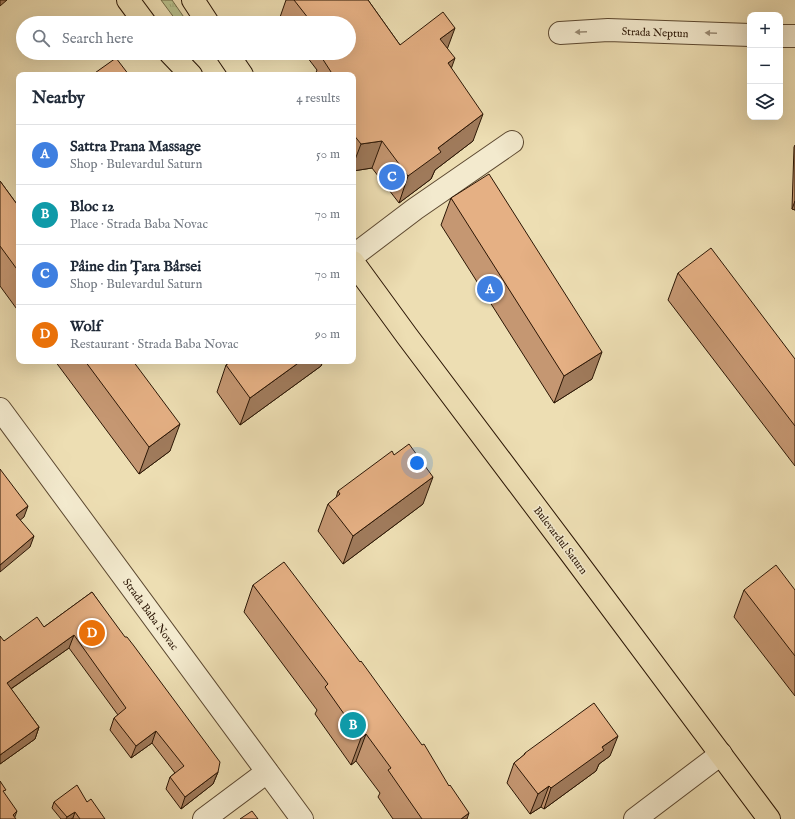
<!DOCTYPE html>
<html lang="en">
<head>
<meta charset="utf-8">
<style>
	body { margin:0; font-family:"IM FELL English",serif; background:#f2f2f3; color:#1f2937 }
	.controls { position:absolute; right:12px; top:12px; display:grid; overflow:hidden; border-radius:8px; box-shadow:0 4px 16px #0002 }
	.controls button { width:36px; height:36px; display:grid; place-items:center; padding:0; border:0; border-bottom:1px solid #e0e1e3; background:#fff; color:#1f2937; font:20px sans-serif }
	.you { position:absolute; left:417px; top:463px; width:14px; height:14px; margin:-10px; border:3px solid #fff; border-radius:50%; background:#1a73e8; box-shadow:0 0 0 6px #1a73e833 }
	.badge { display:grid; place-items:center; width:26px; height:26px; border-radius:50%; background:#d93025; color:#fff; font-size:13px; font-weight:700 }
	.pin { position:absolute; translate:-50% -50%; border:2px solid #fff; box-shadow:0 1px 4px #0006 }
	.list { margin:0; padding:0; list-style:none }
	h2 { display:flex; justify-content:space-between; align-items:center; height:52px; margin:0; padding:0 16px; font-size:17px }
	h2 small { font-size:13px; font-weight:400; color:#747a83 }
	.list li { display:grid; grid-template-columns:26px 1fr auto; gap:12px; align-items:center; box-sizing:border-box; height:60px; padding:0 16px; border-top:1px solid #e0e1e3 }
	.list b { display:block; font-size:15px; white-space:nowrap }
	.list p { margin:0; font-size:13px; white-space:nowrap; color:#747a83 }
	.list em { font-size:13px; font-style:normal; color:#747a83 }
	.icon { flex:none; width:22px; height:22px; fill:none; stroke:currentColor; stroke-width:2; stroke-linecap:round; stroke-linejoin:round }
	.map { position:relative; flex:none; width:795px; height:819px; overflow:hidden }
	.search { position:absolute; background:#fff; box-shadow:0 4px 16px #0002; left:16px; top:16px; width:340px; height:44px; display:flex; align-items:center; gap:10px; box-sizing:border-box; padding:0 14px; border-radius:22px; color:#747a83; font-size:15px }
	.panel { position:absolute; background:#fff; box-shadow:0 4px 16px #0002; left:16px; top:72px; width:340px; height:292px; border-radius:8px }
	.map>svg:first-child { display:block }
</style>
</head>
<body>
<div class="map">
<svg width="795" height="819" viewBox="0 0 795 819">
	<defs>
		<pattern id="grass-tufts" width="24" height="20" patternUnits="userSpaceOnUse"><rect width="24" height="20" fill="#b8c18d"/><path d="M3 7l-1-3M5 7V3M7 7l1-3M15 17l-1-3M17 17v-4M19 17l1-3" fill="none" stroke="#9ea578"/></pattern>
	</defs>
	<rect width="100%" height="100%" fill="#eddeb3"/>
	<filter id="stains"><feTurbulence type="fractalNoise" baseFrequency=".005" numOctaves="4"/><feColorMatrix values="0 0 0 0 .2 0 0 0 0 .09 0 0 0 0 .02 0 0 0 .5 -.17"/></filter>
	<radialGradient id="worn" r=".72"><stop offset=".6" stop-color="#630" stop-opacity="0"/><stop offset="1" stop-color="#630" stop-opacity=".3"/></radialGradient>
	<path fill="url(#grass-tufts)" stroke="#726c49" d="M161,0H172L188,23H178Z"/>
	<g fill="none" stroke-linecap="round" stroke-linejoin="round">
		<g stroke="#5c4830" stroke-width="24">
			<g id="minor">
				<path d="M560,33L608,30L750,35"/>
				<path d="M780,36H795"/>
				<path d="M353,256L415,209L512,142"/>
				<path d="M0,409L302,819"/>
				<path d="M204,819L267,772"/>
				<path d="M635,819L721,754"/>
			</g>
		</g>
		<g stroke="#2b1605" stroke-width="24">
			<g id="major">
				<path d="M128,0L145,23"/>
				<path d="M193,0L208,23"/>
				<path d="M170,53L191,75"/>
				<path d="M227,53L242,75"/>
				<path d="M353,262L407,336L572,555L769,819"/>
			</g>
		</g>
		<use href="#minor" stroke="#f3eace" stroke-width="22"/>
		<use href="#major" stroke="#eddeb3" stroke-width="22"/>
	</g>
	<g fill="#c59772" stroke="#2b1605">
		<path d="M286,0H368L400,45L447,49L451,68L473,141L435,170L431,179L399,203L372,168L353,171V75H315L317,70L304,53H349V23H281L279,20Z"/>
		<path d="M795,145V210L792,209L794,147Z"/>
		<path d="M0,181L19,207V312L0,286Z"/>
		<path d="M451,198L592,379L554,403L441,225Z"/>
		<path d="M678,273L795,359V466L668,300Z"/>
		<path d="M55,361H133L170,451L139,474Z"/>
		<path d="M232,361H323L321,366L240,425L217,392L226,365Z"/>
		<path d="M338,491L423,504L343,564L318,531L328,504L336,498Z"/>
		<path d="M253,585L467,819H393L378,797L380,793L356,761L351,765L315,714L317,710L244,612Z"/>
		<path d="M744,590H795V696L734,617Z"/>
		<path d="M92,592L218,772L213,784L181,809L166,789L170,777L175,773L152,743L131,758L110,730L114,718L118,715L69,648L11,689L39,727L35,739L0,764L4,641L44,627Z"/>
		<path d="M525,753L610,756L599,764L596,771L544,809L541,807L530,814L507,783L514,763L524,755Z"/>
		<path d="M54,802H87L105,819H73V818L71,819H61L52,808Z"/>
	</g>
	<g fill="#a07b5c" stroke="#2b1605">
		<path d="M0,0H7L0,6Z"/>
		<path d="M455,28L445,55L440,39Z"/>
		<path d="M455,58L445,86L448,63Z"/>
		<path d="M483,114L473,141L435,170L431,179L399,203L408,176L438,148Z"/>
		<path d="M382,141L372,168L353,171V165L361,144Z"/>
		<path d="M795,201V210L792,209Z"/>
		<path d="M602,352L592,379L554,403L564,376Z"/>
		<path d="M301,361H323L321,366L240,425L250,398Z"/>
		<path d="M180,424L170,451L139,474L149,447Z"/>
		<path d="M433,477L423,504L343,564L353,536Z"/>
		<path d="M28,506L24,517L13,526L16,515Z"/>
		<path d="M34,536L30,547L0,572V565Z"/>
		<path d="M74,635L69,648L2,695L7,683Z"/>
		<path d="M39,727L35,739L0,764V755Z"/>
		<path d="M156,731L152,743L131,758L136,746Z"/>
		<path d="M366,734L356,761L351,765L361,738Z"/>
		<path d="M618,736L610,756L599,764L596,771L544,809L551,788L602,747Z"/>
		<path d="M218,772L213,784L181,809L185,797Z"/>
		<path d="M549,786L541,807L530,814L538,794Z"/>
		<path d="M17,811L14,819L13,815Z"/>
		<path d="M75,812L73,818L71,819H66L67,817Z"/>
		<path d="M469,813L467,819H461Z"/>
	</g>
	<g fill="#e5b084" stroke="#2b1605">
		<path d="M294,0H368L400,45L443,12L455,28L440,39L455,58L448,63L483,114L438,148L441,152L408,176L382,141L361,144L353,134V75H333L322,58L328,53H349V23H312Z"/>
		<path d="M116,58L129,75H92Z"/>
		<path d="M489,174L602,352L564,376L451,198Z"/>
		<path d="M0,181L19,207V272L0,246Z"/>
		<path d="M711,248L795,359V426L678,273Z"/>
		<path d="M85,361H133L180,424L149,447Z"/>
		<path d="M232,361H301L250,398L226,365Z"/>
		<path d="M409,444L433,477L353,536L328,504L340,494L338,491L392,451L394,455Z"/>
		<path d="M0,469L28,506L16,515L34,536L0,565Z"/>
		<path d="M284,562L360,662L361,661L422,745L424,744L449,786L450,785L469,813L461,819H422L388,770L391,768L366,734L361,738L325,687L328,684L253,585Z"/>
		<path d="M776,565L795,590V656L744,590Z"/>
		<path d="M92,592L125,637H127L134,646L220,762L218,772L185,797L170,777L184,766L156,731L136,746L114,718L126,708L74,635L7,683L39,727L0,755V636L4,641L37,617L44,627Z"/>
		<path d="M594,703L618,736L602,747L604,750L551,788L549,786L538,794L514,763L525,754V753Z"/>
		<path d="M0,781L6,790L3,791L17,811L13,815L16,819H0Z"/>
		<path d="M77,785L87,802L91,799L105,819H80L75,812L67,817L54,802Z"/>
		<path d="M252,811L258,819H240Z"/>
	</g>
	<defs><path id="oneway-solid" d="M-6-.8H1V-3.2L6.5 0L1 3.2V.8H-6Z"/></defs>
	<g fill="#998b74">
		<use href="#oneway-solid" transform="translate(581 32) rotate(177)"/>
		<use href="#oneway-solid" transform="translate(711 33) rotate(-178)"/>
	</g>
	<g text-anchor="middle" stroke-width="3" stroke-linejoin="round" paint-order="stroke">
		<g font-size="11" fill="#2b1605" stroke="#f3eace">
			<text transform="translate(655 32) rotate(2)" y="4">Strada Neptun</text>
			<text transform="translate(561 540) rotate(53)" y="4">Bulevardul Saturn</text>
			<text transform="translate(151 614) rotate(54)" y="4">Strada Baba Novac</text>
		</g>
	</g>
	<rect width="100%" height="100%" filter="url(#stains)"/>
	<rect width="100%" height="100%" fill="url(#worn)"/>
</svg>
<div class="controls">
<button>+</button>
<button>−</button>
<button><svg class="icon" aria-label="layers" viewBox="0 0 24 24"><path d="M12 4l9 5-9 5-9-5zM3 14l9 5 9-5"/></svg></button>
</div>
<div class="you"></div>
<div class="pin badge" style="left:490px;top:289px;background:#3f7fe0">A</div>
<div class="pin badge" style="left:353px;top:725px;background:#0f9aa8">B</div>
<div class="pin badge" style="left:392px;top:177px;background:#3f7fe0">C</div>
<div class="pin badge" style="left:92px;top:633px;background:#e8710a">D</div>
<div class="search"><svg class="icon" aria-label="search" viewBox="0 0 24 24"><circle cx="10" cy="10" r="6"/><path d="M15 15l6 6"/></svg>Search here</div>
<section class="panel">
<h2>Nearby<small>4 results</small></h2>
<ul class="list">
<li><span class="badge" style="background:#3f7fe0">A</span><div><b>Sattra Prana Massage</b><p>Shop · Bulevardul Saturn</p></div><em>50 m</em></li>
<li><span class="badge" style="background:#0f9aa8">B</span><div><b>Bloc 12</b><p>Place · Strada Baba Novac</p></div><em>70 m</em></li>
<li><span class="badge" style="background:#3f7fe0">C</span><div><b>Pâine din Țara Bârsei</b><p>Shop · Bulevardul Saturn</p></div><em>70 m</em></li>
<li><span class="badge" style="background:#e8710a">D</span><div><b>Wolf</b><p>Restaurant · Strada Baba Novac</p></div><em>90 m</em></li>
</ul>
</section>
</div>
</body>
</html>
